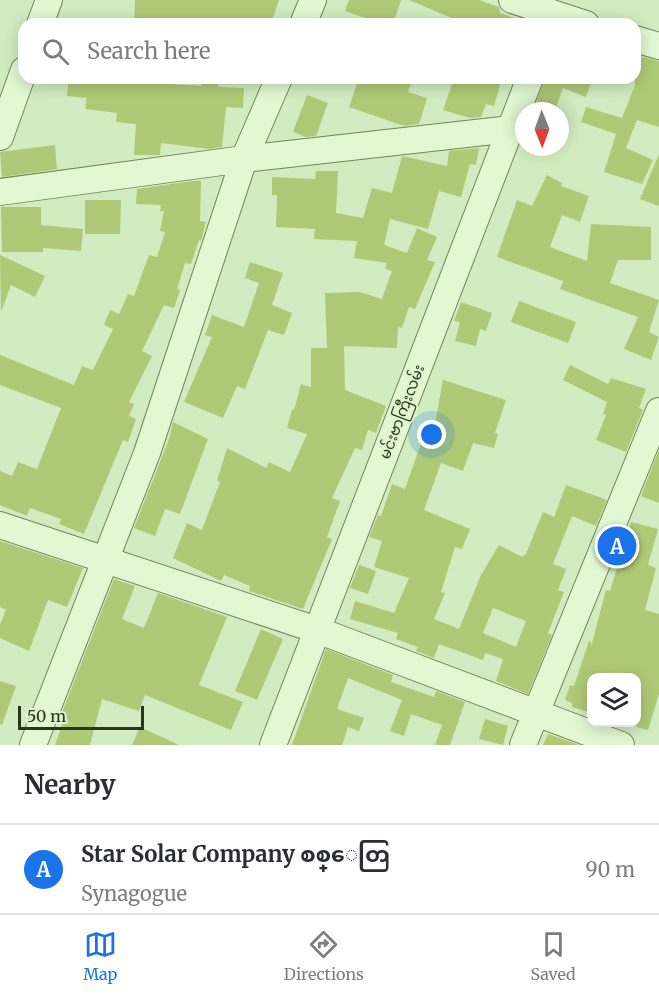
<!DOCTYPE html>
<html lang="en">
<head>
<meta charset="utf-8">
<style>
	body { margin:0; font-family:Merriweather,"Noto Sans Myanmar",serif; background:#f7f7f7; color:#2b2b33 }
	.controls { position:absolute; right:18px; bottom:18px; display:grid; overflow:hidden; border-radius:12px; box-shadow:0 3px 15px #0003 }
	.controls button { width:54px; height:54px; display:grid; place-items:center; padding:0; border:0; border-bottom:2px solid #e1e1e2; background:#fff; color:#2b2b33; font:30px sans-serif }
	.compass { position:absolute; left:515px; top:102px; width:54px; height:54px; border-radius:50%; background:#fff; box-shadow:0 3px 15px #0003; rotate:179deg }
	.scale { position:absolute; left:18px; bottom:15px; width:126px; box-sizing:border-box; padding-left:6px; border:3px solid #2b341c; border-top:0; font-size:16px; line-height:21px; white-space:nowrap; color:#2b341c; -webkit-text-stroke:4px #ddf4cf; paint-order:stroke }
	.you { position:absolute; left:432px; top:435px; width:21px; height:21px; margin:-15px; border:4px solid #fff; border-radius:50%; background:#1a73e8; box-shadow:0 0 0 9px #1a73e833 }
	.badge { display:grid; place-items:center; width:39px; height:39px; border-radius:50%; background:#1a73e8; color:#fff; font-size:20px; font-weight:700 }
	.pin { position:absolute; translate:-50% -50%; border:3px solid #fff; box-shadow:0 2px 6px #0006 }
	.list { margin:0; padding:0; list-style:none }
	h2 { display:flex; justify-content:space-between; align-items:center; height:78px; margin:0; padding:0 24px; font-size:26px }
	h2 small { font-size:20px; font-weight:400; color:#7c7c81 }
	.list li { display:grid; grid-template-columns:39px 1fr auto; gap:18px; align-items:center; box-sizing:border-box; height:90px; padding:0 24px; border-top:2px solid #e1e1e2 }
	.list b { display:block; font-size:22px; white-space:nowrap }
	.list p { margin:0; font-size:20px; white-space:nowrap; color:#7c7c81 }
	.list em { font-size:20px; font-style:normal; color:#7c7c81 }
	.icon { flex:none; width:33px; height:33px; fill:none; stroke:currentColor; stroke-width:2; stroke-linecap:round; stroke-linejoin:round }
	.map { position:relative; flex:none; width:659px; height:745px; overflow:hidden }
	.search { position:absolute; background:#fff; box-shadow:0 3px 15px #0003; left:18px; right:18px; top:18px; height:66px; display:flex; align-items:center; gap:15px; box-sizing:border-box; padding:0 21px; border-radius:18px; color:#7c7c81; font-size:22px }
	.sheet { height:168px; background:#fff }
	nav { display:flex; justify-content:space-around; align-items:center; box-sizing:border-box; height:84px; border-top:2px solid #e1e1e2; background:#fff; font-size:16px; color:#7c7c81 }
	nav a { display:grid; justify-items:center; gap:3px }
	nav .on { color:#1a73e8 }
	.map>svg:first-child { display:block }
</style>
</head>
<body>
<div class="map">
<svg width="659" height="745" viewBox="0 0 659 745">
	<rect width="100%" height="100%" fill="#d1ecc0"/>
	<g fill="#afca76" fill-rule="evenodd">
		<path d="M135,0H279L271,24H134Z"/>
		<path d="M349,0H401L393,24H383L345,11Z"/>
		<path d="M409,0H479L499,7L500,13L526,22V24H466Z"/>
		<path d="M635,55L659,61V127L637,120L626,148L653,160L642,184L604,172L616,134L581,122L586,107L622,118L635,85Z"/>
		<path d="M69,78H136V82L201,86L203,78H219L218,87L244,88L243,108L226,107L222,147L209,149L161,143L160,155H134L136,124L116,122L117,113L85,109L87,98L67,96Z"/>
		<path d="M359,78H413L408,92L427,98L419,124L404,126L349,107Z"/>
		<path d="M454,78H502L494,106L486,104L481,117L470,118L443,110Z"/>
		<path d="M545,78H593L586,97L563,88L555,111H533Z"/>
		<path d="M307,95L328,103L316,136L306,137L293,132Z"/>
		<path d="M55,145L57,169L2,177L0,152Z"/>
		<path d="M479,148L476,165L470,164L461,197L439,191L428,229L390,219L384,245L407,253L417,228L437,237L427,260L435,262L415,309L409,307L402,328L398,327L397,348L344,346L345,390L386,406L376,433L368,430L362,450L355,448L332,498L340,501L327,537L332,539L303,609L249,591L250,586L224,575L221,581L173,558L187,523L202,530L220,482L217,481L227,448L266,468L269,462L290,472L307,434L287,428L292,409L294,410L301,384L311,387V348H327L325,293L360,292L382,299L392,271L385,269L387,263L354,258L357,241L314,239L315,229L276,227L277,195H272V177L315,179L316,171H338L336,213L363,218L372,188L392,193L402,156L447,166L449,151Z"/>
		<path d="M659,154V206L640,199Z"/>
		<path d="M547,175L562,183L561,186L589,196L580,222L562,215L550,247L587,261L591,224L651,227V260H618L610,283L659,300L649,332L659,337L651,360L624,349L638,317L560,289L563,281L497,257L517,200L532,206Z"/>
		<path d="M192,181H201L200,221L206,222L201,241L199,240L191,264L185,263L177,289L180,290L174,308L164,305L142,351L152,356L129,402L134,404L129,416L136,419L128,442L123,440L84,534L59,524L61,519L30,508L27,516L0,505V471L12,476L18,462L37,469L61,408L0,385V355L74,385L82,366L93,370L113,329L104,325L110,310L119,314L128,294L134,296L149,255L157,257L165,232L160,231L164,211H160L161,205L136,204L137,189Z"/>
		<path d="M85,200H121L120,234H85Z"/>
		<path d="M1,207H41V225L83,229L81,251L43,248V252H2Z"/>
		<path d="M0,255L45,276L35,297L11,285L1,312Z"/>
		<path d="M250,262L283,273L272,305L292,313L284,335L268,330L245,389L237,386L223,418L184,402L212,337L205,335L212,315L244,327L259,283L245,278Z"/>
		<path d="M519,301L576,322L568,343L511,322Z"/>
		<path d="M461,302L492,313L486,331L480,329L476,346L455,341L460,322L454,321Z"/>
		<path d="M570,365L608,384L611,378L646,389L639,408L643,410L626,452L596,440L606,415L603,414L607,402L563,380Z"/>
		<path d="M443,380L506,400L495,433L498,434L494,448L473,443L463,471L441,463L424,510L470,529L462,549L455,547L441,592L445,593L434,619L459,629L481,575L499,545L522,557L526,554L543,512L554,517L566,485L607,500L596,526L572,516L553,564L566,569L558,590L564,592L548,633L552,635L528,694L496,681L503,659L485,653L483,660L439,644L434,658L416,651L418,647L396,639L398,633L350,619L355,601L394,613L409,578L374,567L382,541L369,537L378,515L381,516L392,484L405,489L425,432L433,434ZM493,608L526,621L516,647L483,633Z"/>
		<path d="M173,422L208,439L180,514L165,509L155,536L134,528L169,439Z"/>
		<path d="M658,452H659V503L641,496Z"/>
		<path d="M631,522L658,529L648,565L656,568L645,610L659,614V694L648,730L636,727V678H591V713L572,707V703L565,700L570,685L574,686L589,641L591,642V647L606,590L610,591Z"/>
		<path d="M0,541L83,568L67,607L48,600L29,651L0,638V625L6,610L0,607Z"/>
		<path d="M359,565L376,571L368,594L350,588Z"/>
		<path d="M114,579L135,586L122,619L144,628L158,593L227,617L199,685L243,702L231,730L145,695L139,711L102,699L90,745H55L63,722L60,721L63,710Z"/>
		<path d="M261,629L283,639L257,700L235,691Z"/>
		<path d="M326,649L393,675L391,682L434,697L436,691L465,702L450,745H435L442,725L411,714L404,736L390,731L402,700L348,678L337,709L364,718L359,731L348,727L342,745H292Z"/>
		<path d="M0,681L16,686L2,725L0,724Z"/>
		<path d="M485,719L508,726L503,745L479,739Z"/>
		<path d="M140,727L179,745H132Z"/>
		<path d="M548,734L579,745H543Z"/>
	</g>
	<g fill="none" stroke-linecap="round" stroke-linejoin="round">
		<g stroke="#718558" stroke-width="28">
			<g id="minor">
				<path d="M512,0L586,24"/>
				<path d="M40,24L49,0"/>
				<path d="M303,24L313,0"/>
				<path d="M635,39L659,46"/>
				<path d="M0,137L24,70"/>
				<path d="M0,192L244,159L511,129"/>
				<path d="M0,525L317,630L621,745"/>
				<path d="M33,745L147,453L244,159L279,78"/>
				<path d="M273,745L530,78"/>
				<path d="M523,745L659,411"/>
			</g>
		</g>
		<use href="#minor" stroke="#e1f8d2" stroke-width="26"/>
	</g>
	<g text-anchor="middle" stroke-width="4.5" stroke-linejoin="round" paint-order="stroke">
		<g font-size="15" fill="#2b341c" stroke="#ddf4cf">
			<text transform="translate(402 412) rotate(-69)" y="5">မင်းဗာကြီးလမ်း</text>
		</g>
	</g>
</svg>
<div class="controls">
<button><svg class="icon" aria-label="layers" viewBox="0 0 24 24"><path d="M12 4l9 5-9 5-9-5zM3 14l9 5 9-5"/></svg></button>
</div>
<svg class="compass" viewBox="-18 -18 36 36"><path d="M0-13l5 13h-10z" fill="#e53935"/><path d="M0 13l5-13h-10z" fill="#7c7c81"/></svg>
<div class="scale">50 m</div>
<div class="you"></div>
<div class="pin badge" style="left:617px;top:546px">A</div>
<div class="search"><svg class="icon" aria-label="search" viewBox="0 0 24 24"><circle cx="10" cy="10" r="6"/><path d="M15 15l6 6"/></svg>Search here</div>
</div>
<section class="sheet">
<h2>Nearby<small></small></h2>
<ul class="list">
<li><span class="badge">A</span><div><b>Star Solar Company စစ္ေတြ</b><p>Synagogue</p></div><em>90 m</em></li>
</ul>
</section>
<nav>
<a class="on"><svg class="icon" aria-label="map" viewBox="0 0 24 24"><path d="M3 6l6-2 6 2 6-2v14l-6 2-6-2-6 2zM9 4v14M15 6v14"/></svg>Map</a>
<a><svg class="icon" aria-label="directions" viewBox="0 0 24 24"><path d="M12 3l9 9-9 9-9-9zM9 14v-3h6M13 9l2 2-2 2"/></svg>Directions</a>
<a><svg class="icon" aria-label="saved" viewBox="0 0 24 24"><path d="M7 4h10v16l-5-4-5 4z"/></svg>Saved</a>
</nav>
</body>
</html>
